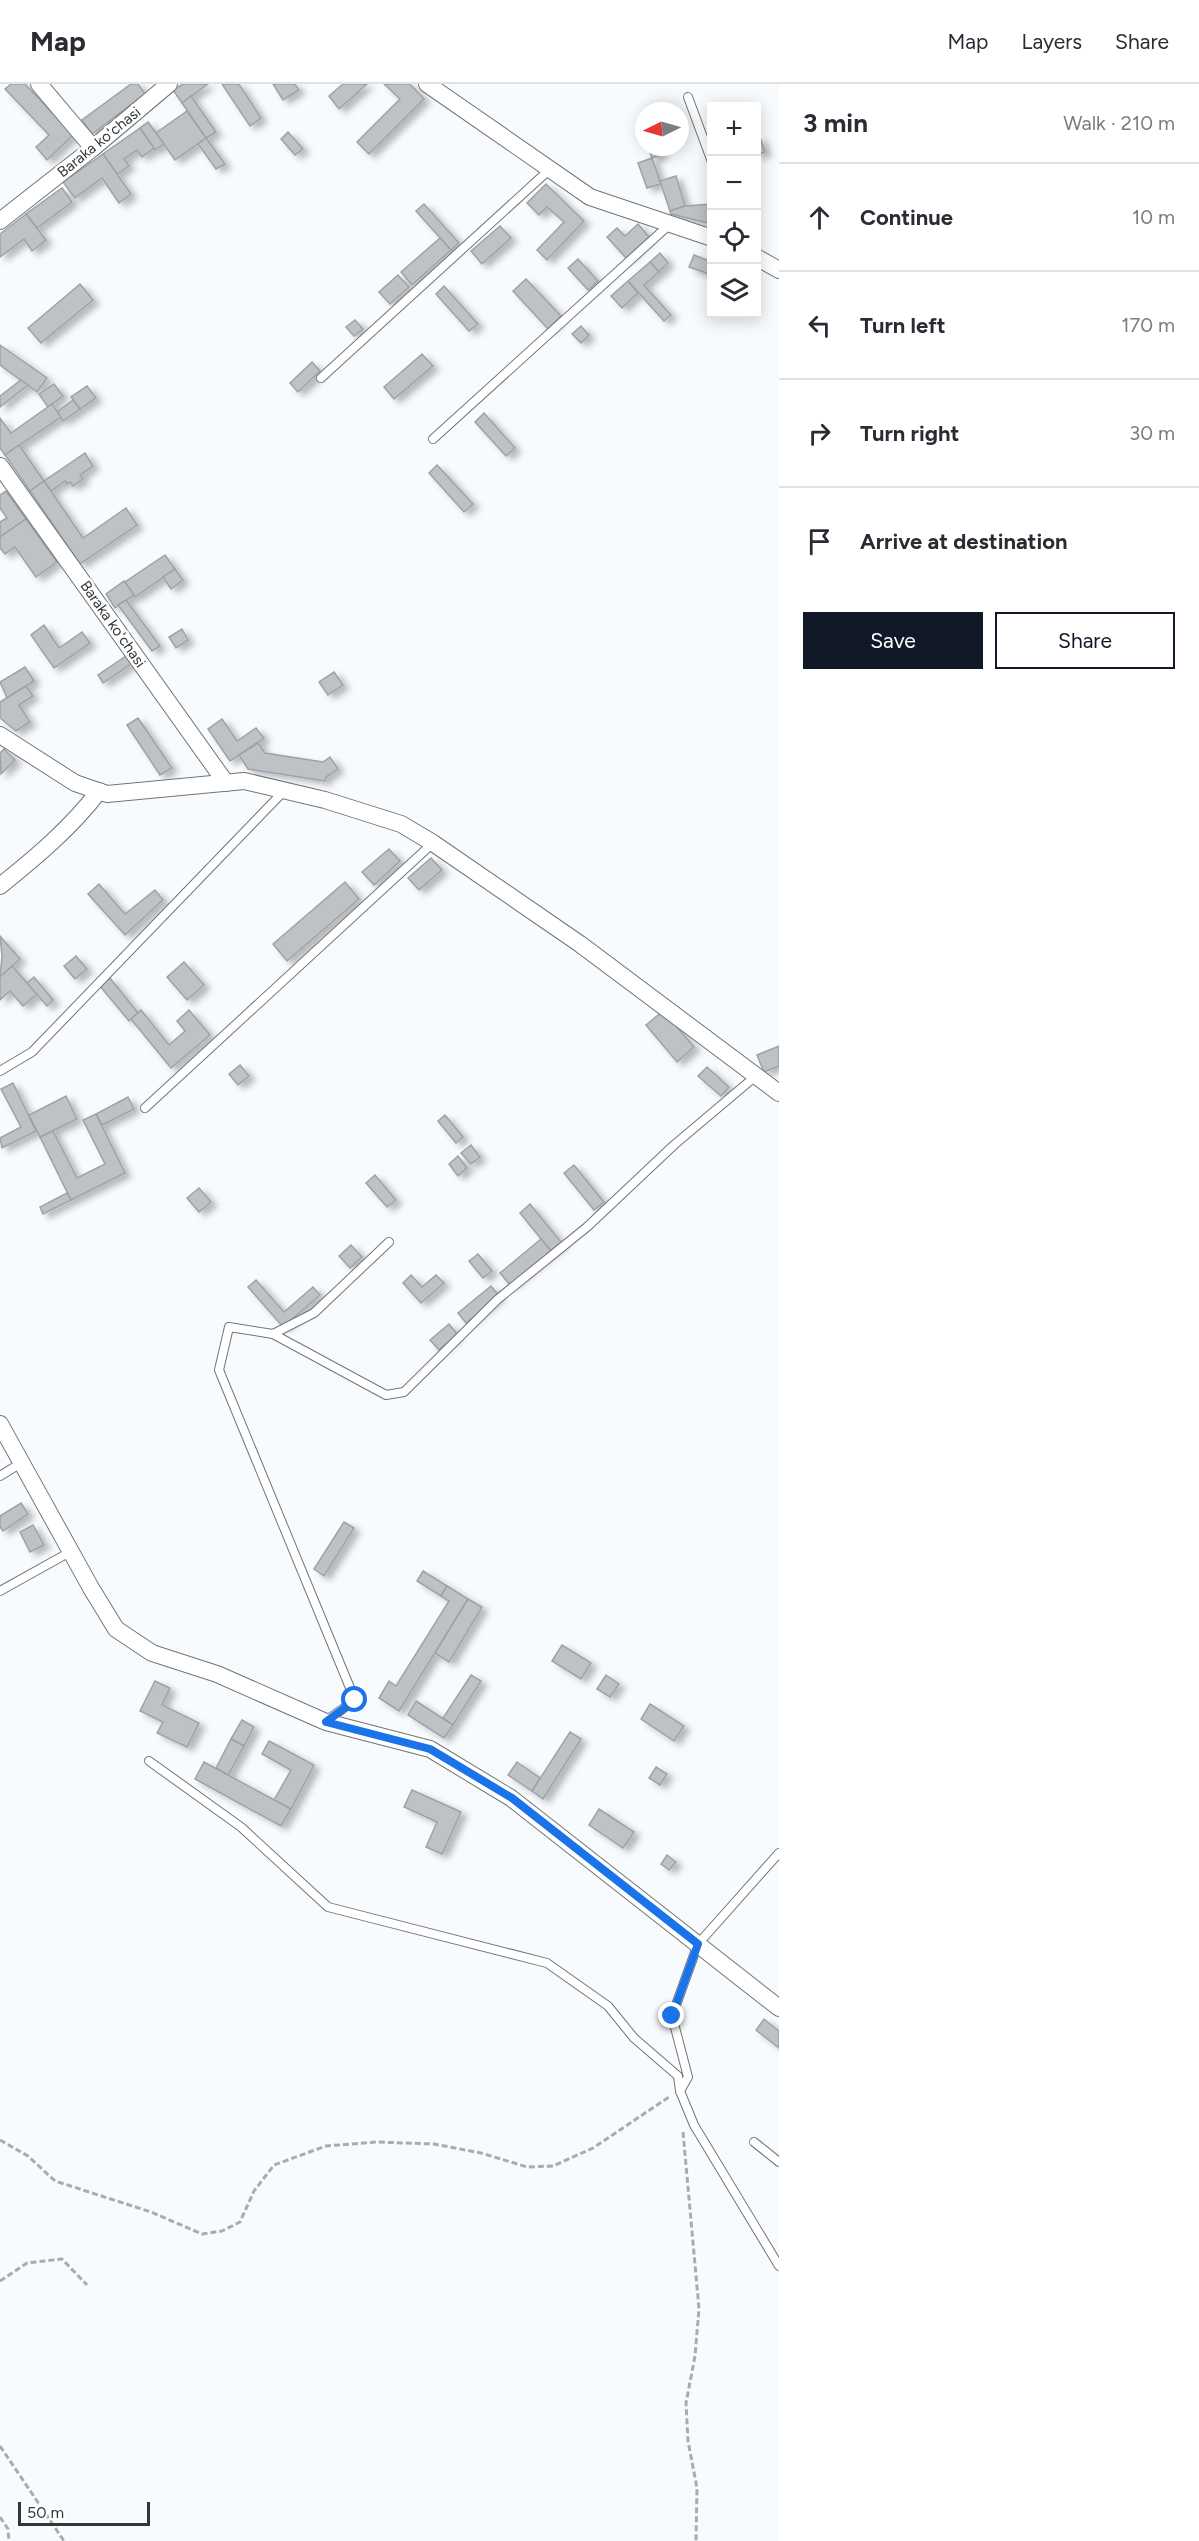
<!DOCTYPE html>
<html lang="en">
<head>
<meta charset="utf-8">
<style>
	body { margin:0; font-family:Figtree,sans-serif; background:#f2f2f3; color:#2b2b33 }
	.controls { position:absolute; right:18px; top:18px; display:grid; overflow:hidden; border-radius:0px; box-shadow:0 3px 15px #0003 }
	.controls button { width:54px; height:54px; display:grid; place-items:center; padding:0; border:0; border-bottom:2px solid #e1e1e2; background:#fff; color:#2b2b33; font:30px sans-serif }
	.compass { position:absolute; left:635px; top:18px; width:54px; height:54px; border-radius:50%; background:#fff; box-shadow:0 3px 15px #0003; rotate:265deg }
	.scale { position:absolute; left:18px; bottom:15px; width:132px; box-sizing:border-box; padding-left:6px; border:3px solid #333537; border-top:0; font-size:16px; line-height:21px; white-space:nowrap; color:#333537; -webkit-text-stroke:4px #fff; paint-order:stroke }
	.stop { position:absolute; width:18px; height:18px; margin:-14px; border:4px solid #1a73e8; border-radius:50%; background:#fff }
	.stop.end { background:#1a73e8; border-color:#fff; box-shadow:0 2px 6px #0008 }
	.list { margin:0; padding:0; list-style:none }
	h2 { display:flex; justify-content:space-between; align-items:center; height:78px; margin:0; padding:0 24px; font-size:26px }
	h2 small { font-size:20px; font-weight:400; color:#7c7c81 }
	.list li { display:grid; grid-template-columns:39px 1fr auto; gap:18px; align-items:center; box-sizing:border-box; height:108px; padding:0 24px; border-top:2px solid #e1e1e2 }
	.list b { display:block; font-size:22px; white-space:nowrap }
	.list em { font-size:20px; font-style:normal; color:#7c7c81 }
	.actions { display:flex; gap:12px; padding:18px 24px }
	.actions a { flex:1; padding:14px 0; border:2px solid #111827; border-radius:0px; text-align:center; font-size:21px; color:#111827 }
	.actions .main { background:#111827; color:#fff }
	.icon { flex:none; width:33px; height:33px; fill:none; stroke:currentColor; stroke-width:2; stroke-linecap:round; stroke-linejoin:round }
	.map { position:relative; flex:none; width:779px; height:2457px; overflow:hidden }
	header { display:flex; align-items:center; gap:36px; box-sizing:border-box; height:84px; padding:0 30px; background:#fff; border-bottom:2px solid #e1e1e2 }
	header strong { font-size:28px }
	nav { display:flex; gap:33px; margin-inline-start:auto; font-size:21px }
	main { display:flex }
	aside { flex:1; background:#fff }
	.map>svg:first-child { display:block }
</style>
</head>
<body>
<header>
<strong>Map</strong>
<nav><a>Map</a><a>Layers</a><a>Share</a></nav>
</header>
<main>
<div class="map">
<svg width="779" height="2457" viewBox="0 0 779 2457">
	<defs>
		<filter id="shadow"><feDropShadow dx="6" dy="4" stdDeviation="3" flood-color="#0004"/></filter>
	</defs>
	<rect width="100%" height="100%" fill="#f8fbfe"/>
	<g fill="#bdc2c7" stroke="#9da2a7" stroke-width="1.5" filter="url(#shadow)">
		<path d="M11,0H25L73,51L47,76L36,63L49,51L5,5Z"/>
		<path d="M131,0H138L145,10L92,50L82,36Z"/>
		<path d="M183,0H208L182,19L173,6Z"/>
		<path d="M222,0H239L261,34L250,42Z"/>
		<path d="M273,0H295L299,6L283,16Z"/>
		<path d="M343,0H367L339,25L329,12Z"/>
		<path d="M384,0H410L424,15L369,70L357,58L400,15Z"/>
		<path d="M191,12L216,48L206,54L182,19Z"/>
		<path d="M187,27L206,54L175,76L156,49Z"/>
		<path d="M148,38L164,60L155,66L140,44Z"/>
		<path d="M140,44L154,64L142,73L137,66L124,75L129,82L117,90L103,70Z"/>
		<path d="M288,48L303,65L295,71L281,55Z"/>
		<path d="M760,53L765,68L756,71V55Z"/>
		<path d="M206,54L225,80L216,85L198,60Z"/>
		<path d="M648,63H659L661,71L652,74Z"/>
		<path d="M103,70L131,110L119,119L102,94L75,114L63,98Z"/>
		<path d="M652,74L661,100L647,104L638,79Z"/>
		<path d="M676,92L685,122L670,127L660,97Z"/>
		<path d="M546,100L584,137L547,176L537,166L564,138L547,123L539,131L527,119Z"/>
		<path d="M62,104L72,118L37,144L26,130Z"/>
		<path d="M424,120L459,159L451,166L416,127Z"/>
		<path d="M712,120V140L671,130L670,127L685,122Z"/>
		<path d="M26,130L46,156L32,167L24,155L0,173V150Z"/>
		<path d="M638,140L649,153L626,174L607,153L617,144L625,152Z"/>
		<path d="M500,142L511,154L482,180L471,167Z"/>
		<path d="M440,154L451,166L412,201L401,188Z"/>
		<path d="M660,169L668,179L659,188L650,178Z"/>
		<path d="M694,171L712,178V191L689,183Z"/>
		<path d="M578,175L598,197L588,206L568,184Z"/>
		<path d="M650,178L659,188L644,201L671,231L664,237L628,197Z"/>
		<path d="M398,191L409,203L390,220L379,208Z"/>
		<path d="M526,195L561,232L548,245L513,207Z"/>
		<path d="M628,197L638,209L622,224L611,212Z"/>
		<path d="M80,200L93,216L41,259L28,244Z"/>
		<path d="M444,202L478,240L469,247L436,210Z"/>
		<path d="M355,236L363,245L354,252L346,243Z"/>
		<path d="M581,242L589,251L581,259L572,250Z"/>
		<path d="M0,261L47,294L37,308L0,281Z"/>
		<path d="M422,270L433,282L394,315L384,303Z"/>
		<path d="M312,278L320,287L298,308L290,299Z"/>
		<path d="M21,296L28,301L0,323V312Z"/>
		<path d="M54,300L63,312L48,323L39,310Z"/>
		<path d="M87,302L96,314L80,325L71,313Z"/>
		<path d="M73,316L80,325L63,337L57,328Z"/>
		<path d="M52,320L61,333L5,371L0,364V334L11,349Z"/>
		<path d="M484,329L515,364L506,372L475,338Z"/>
		<path d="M19,361L44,397L30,407L5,371Z"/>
		<path d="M85,369L93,382L80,391L83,395L73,402L70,398L67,400L65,397L51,407L44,397Z"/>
		<path d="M437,381L473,420L464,428L429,389Z"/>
		<path d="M44,397L83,454L126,424L137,441L80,480L30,407Z"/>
		<path d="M6,407L26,435L0,453V438L7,434L0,424V411Z"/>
		<path d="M26,435L57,478L36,493L15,463L5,470L0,464V453Z"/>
		<path d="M165,471L175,485L135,513L125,498Z"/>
		<path d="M175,485L183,496L171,505L163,493Z"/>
		<path d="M124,497L134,511L115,524L106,510Z"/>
		<path d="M126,516L160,562L152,567L118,521Z"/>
		<path d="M44,541L59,564L82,548L90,559L54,584L31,551Z"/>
		<path d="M182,545L188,556L176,564L169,553Z"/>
		<path d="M126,572L131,580L103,599L98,591Z"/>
		<path d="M25,583L34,597L7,614L0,598Z"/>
		<path d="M334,588L343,601L328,611L319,598Z"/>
		<path d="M26,602L33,612L19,621L30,638L16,647L0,634V618Z"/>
		<path d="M138,634L172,684L160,691L127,641Z"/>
		<path d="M222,635L237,657L256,644L264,654L230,677L208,645Z"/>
		<path d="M258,659L265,669L323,678L330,673L338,685L326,693L325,697L248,685L239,671Z"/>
		<path d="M4,665L15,676L1,690L0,669Z"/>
		<path d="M389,765L400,777L374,801L362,788Z"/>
		<path d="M431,774L442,786L419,806L408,794Z"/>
		<path d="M345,798L359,815L287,877L273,860Z"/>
		<path d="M99,800L125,830L155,806L163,816L125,851L88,810Z"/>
		<path d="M0,852L20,875L0,893L2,872Z"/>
		<path d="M76,872L87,885L75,895L64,882Z"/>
		<path d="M184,878L204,901L187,916L167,893Z"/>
		<path d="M12,882L37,910L23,922L10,907L0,916V893Z"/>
		<path d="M34,893L53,916L47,922L27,899Z"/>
		<path d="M110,894L138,929L129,937L100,902Z"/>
		<path d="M141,926L169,961L185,947L177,937L189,926L210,951L171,984L131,935Z"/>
		<path d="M663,927L694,963L677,978L646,941Z"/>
		<path d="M779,962V982L764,988L757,971Z"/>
		<path d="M240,981L249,992L238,1001L229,990Z"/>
		<path d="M707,983L729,1003L721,1012L698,992Z"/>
		<path d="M13,999L36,1047L2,1064L0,1054L21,1043L1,1005Z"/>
		<path d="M66,1012L77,1035L40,1053L29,1031Z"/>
		<path d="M128,1013L134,1025L102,1041L96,1030Z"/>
		<path d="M96,1030L125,1089L71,1116L40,1053L53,1047L77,1094L105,1080L83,1036Z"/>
		<path d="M445,1031L463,1053L456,1059L438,1037Z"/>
		<path d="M471,1061L480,1073L471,1080L461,1069Z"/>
		<path d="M458,1072L467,1084L458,1092L449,1080Z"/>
		<path d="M574,1081L604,1118L594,1126L564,1089Z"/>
		<path d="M375,1091L396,1116L387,1123L366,1099Z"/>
		<path d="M199,1104L211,1118L199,1128L187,1114Z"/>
		<path d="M67,1109L71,1116L43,1130L40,1123Z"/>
		<path d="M530,1120L562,1159L551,1167L520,1129Z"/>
		<path d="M541,1155L551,1167L510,1201L500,1189Z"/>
		<path d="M351,1161L362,1173L350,1184L339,1172Z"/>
		<path d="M478,1170L492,1187L483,1194L469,1177Z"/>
		<path d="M411,1191L422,1203L436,1191L444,1199L421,1219L403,1199Z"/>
		<path d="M256,1196L284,1228L313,1203L320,1211L283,1243L248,1203Z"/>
		<path d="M491,1202L499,1212L466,1239L458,1229Z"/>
		<path d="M449,1240L457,1250L439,1266L430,1256Z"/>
		<path d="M21,1419L28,1430L3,1447L0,1443V1432Z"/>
		<path d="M344,1438L354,1444L324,1492L314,1485Z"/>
		<path d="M33,1441L44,1461L30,1468L20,1448Z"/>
		<path d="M423,1487L447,1502L441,1512L417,1497Z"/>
		<path d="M447,1502L468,1515L399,1627L379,1614L389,1597L396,1602L449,1517L441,1512Z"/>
		<path d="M468,1515L482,1523L449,1578L435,1569Z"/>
		<path d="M562,1561L591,1579L581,1595L552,1577Z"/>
		<path d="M471,1591L481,1597L453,1641L443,1634Z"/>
		<path d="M606,1591L619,1600L610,1613L597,1605Z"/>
		<path d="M155,1597L170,1604L162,1621L199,1639L187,1663L157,1649L163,1638L140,1627Z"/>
		<path d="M416,1617L453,1641L444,1654L408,1631Z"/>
		<path d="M650,1620L684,1642L674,1657L641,1635Z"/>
		<path d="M242,1636L254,1643L244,1662L231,1655Z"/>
		<path d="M570,1648L581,1655L543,1715L532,1707Z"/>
		<path d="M231,1655L244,1662L228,1691L216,1684Z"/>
		<path d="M269,1657L314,1681L291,1725L274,1716L291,1686L262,1670Z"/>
		<path d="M204,1678L291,1725L281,1742L195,1695Z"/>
		<path d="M517,1678L540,1694L532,1707L508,1691Z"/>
		<path d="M656,1683L667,1690L660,1701L649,1694Z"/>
		<path d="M412,1706L461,1728L442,1770L426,1763L437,1738L404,1723Z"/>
		<path d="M599,1725L634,1748L623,1764L589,1741Z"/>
		<path d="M667,1771L676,1778L669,1786L661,1780Z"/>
		<path d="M764,1935L779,1947V1964L756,1946Z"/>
	</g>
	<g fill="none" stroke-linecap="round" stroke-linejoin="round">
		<g stroke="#707579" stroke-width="10">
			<g id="service">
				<path d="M688,13L712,78"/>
				<path d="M321,294L549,86"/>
				<path d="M433,355L669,141"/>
				<path d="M0,987L32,968L284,707"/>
				<path d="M145,1024L433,759"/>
				<path d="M273,1250L386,1311L404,1308L498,1215L587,1143L674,1061L757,991"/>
				<path d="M0,1392L21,1379"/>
				<path d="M0,1507L70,1468"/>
				<path d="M326,1637L355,1616L219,1286L229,1243L273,1250L314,1229L389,1158"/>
				<path d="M149,1677L241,1743L328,1823L547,1879L608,1922L634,1954L678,1992L680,2007L688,1993L672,1932L698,1860L779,1769"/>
				<path d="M680,2007L694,2041L779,2182"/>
				<path d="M754,2058L779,2078"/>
			</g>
		</g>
		<g stroke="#707579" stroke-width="18">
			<g id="minor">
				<path d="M39,0L93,64"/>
				<path d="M427,0L590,113L712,154"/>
				<path d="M0,137L93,64L169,0"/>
				<path d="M756,173L779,186"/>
				<path d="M0,382L226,699"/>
				<path d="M0,651L75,699L107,710L244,697L325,716L401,740L433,759L580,860L779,1009"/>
				<path d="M0,802C35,774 72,743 99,707"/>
				<path d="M0,1340L91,1504L116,1545L152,1569L217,1590L326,1638L430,1665L511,1714L779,1924"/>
			</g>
		</g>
		<g stroke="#a9acae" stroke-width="3" stroke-dasharray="6 3" stroke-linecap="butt">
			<path d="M683,2048L699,2225L695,2272L686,2319L688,2357L697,2404L696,2457"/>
			<path d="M0,2056L28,2072L55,2097L151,2128L202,2150L222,2147L240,2138L254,2107L274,2081L326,2062L376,2058L434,2060L481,2069L527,2083L553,2082L593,2064L669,2013"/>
			<path d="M0,2197L27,2179L62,2175L87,2201"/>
			<path d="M0,2362L64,2457"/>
			<path d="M0,2433L8,2445L9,2457"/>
		</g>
		<use href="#service" stroke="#fff" stroke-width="8"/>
		<use href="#minor" stroke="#fff" stroke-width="16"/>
	</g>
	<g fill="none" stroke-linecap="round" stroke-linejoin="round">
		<path stroke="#1a73e8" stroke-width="8" d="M355,1616L326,1638L430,1665L512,1714L698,1860L672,1932"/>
	</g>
	<g text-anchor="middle" stroke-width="5" stroke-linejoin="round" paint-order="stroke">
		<g font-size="15" fill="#333537" stroke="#fff">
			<text transform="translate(99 58) rotate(-39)" y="5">Baraka koʻchasi</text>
			<text transform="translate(113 540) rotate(55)" y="5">Baraka koʻchasi</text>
		</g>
	</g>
</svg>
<div class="controls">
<button>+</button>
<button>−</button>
<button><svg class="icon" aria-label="locate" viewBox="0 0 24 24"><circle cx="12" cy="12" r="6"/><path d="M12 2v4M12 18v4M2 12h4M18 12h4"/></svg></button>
<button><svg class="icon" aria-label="layers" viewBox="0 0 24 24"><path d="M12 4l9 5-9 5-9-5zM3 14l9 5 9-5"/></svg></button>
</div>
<svg class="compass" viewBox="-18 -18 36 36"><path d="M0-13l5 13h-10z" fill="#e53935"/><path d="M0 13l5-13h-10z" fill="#7c7c81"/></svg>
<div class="scale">50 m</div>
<div class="stop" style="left:355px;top:1616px"></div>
<div class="stop end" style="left:672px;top:1932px"></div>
</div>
<aside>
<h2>3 min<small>Walk · 210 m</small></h2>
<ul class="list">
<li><svg class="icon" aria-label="ahead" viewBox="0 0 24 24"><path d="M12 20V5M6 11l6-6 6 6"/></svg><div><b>Continue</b></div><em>10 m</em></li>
<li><svg class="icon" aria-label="left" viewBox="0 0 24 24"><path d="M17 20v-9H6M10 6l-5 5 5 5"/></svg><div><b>Turn left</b></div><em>170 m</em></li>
<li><svg class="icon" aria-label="right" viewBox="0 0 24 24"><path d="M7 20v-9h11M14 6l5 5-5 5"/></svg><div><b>Turn right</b></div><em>30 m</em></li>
<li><svg class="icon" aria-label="arrive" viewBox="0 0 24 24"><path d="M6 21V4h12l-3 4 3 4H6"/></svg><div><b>Arrive at destination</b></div></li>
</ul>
<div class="actions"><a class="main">Save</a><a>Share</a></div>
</aside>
</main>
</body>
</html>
